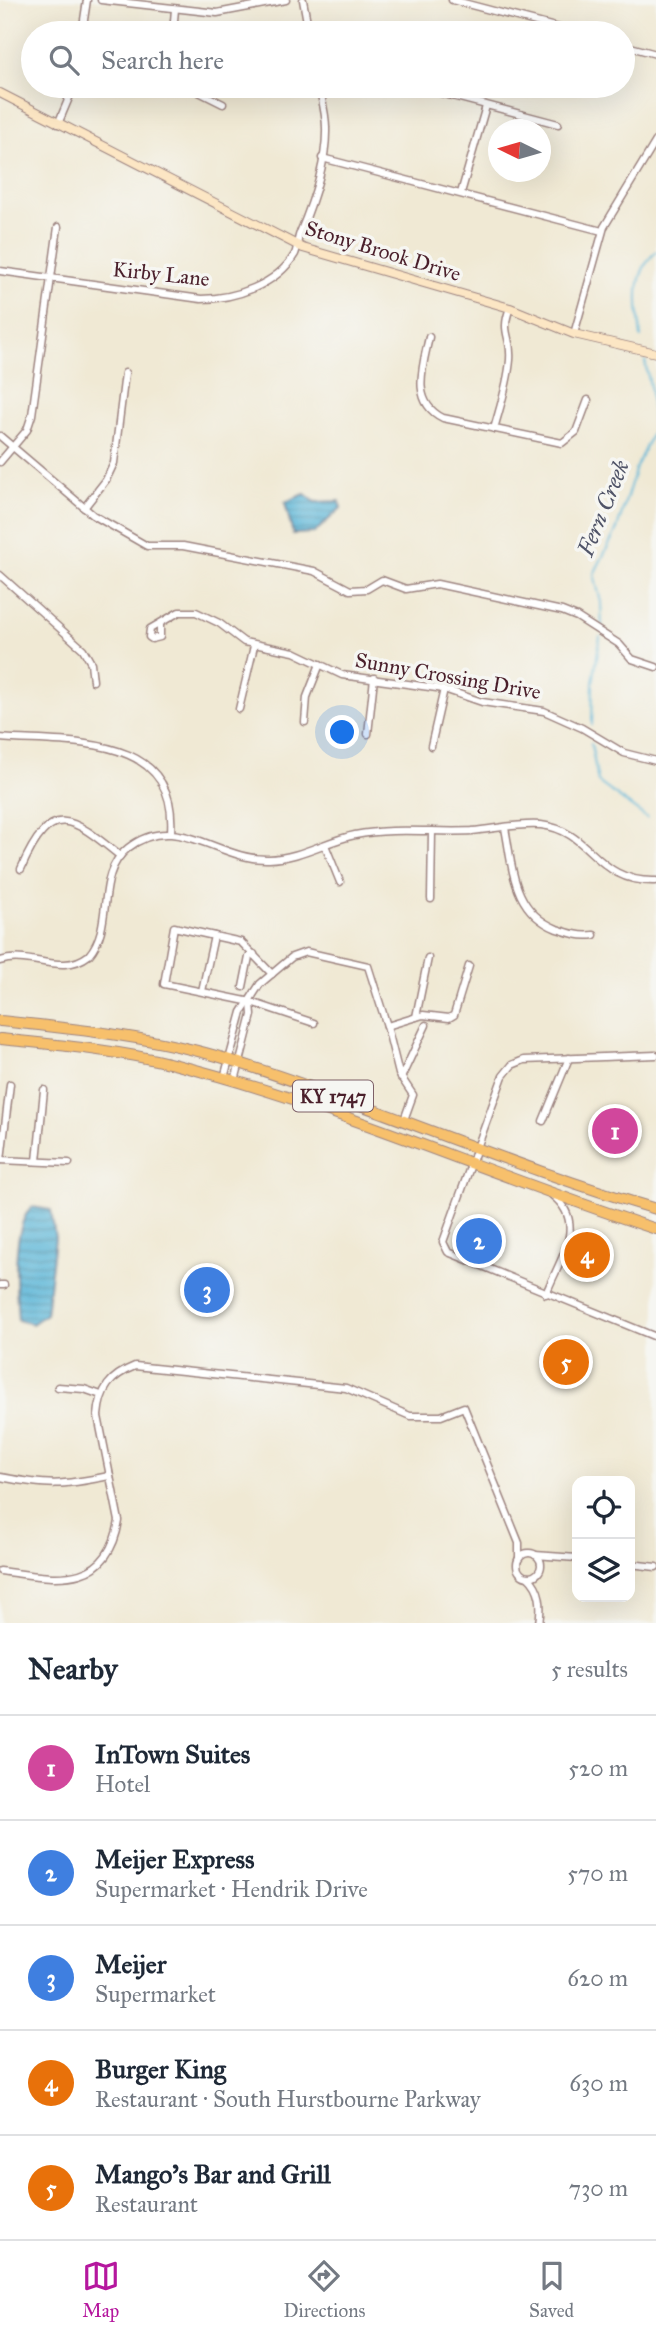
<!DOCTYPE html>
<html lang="en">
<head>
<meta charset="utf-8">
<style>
	body { margin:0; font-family:"IM FELL Great Primer",serif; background:#f6f6f7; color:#1f2937 }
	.controls { position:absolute; right:21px; bottom:21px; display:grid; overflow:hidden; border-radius:14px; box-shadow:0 7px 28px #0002 }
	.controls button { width:63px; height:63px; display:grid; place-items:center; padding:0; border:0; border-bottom:2px solid #e0e1e3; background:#fff; color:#1f2937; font:35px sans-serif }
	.compass { position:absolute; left:488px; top:119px; width:63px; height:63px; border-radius:50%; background:#fff; box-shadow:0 7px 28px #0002; rotate:275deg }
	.you { position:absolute; left:343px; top:733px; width:24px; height:24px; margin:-18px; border:5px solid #fff; border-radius:50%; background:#1a73e8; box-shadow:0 0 0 10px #1a73e833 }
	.badge { display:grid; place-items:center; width:46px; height:46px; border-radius:50%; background:#b5179e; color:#fff; font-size:23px; font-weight:700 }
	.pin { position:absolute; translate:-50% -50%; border:4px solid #fff; box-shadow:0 2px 7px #0006 }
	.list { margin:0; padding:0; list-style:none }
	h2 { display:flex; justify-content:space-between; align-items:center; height:91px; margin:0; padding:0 28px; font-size:30px }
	h2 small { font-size:23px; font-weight:400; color:#747a83 }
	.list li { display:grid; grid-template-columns:46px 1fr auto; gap:21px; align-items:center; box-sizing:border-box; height:105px; padding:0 28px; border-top:2px solid #e0e1e3 }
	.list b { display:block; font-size:26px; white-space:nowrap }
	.list p { margin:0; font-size:23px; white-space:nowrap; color:#747a83 }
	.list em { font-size:23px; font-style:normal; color:#747a83 }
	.icon { flex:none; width:38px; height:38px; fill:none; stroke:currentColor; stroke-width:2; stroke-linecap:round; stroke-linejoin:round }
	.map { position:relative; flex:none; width:656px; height:1623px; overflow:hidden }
	.search { position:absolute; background:#fff; box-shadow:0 7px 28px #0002; left:21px; right:21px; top:21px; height:77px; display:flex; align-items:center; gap:18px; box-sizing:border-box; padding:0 24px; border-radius:38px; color:#747a83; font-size:26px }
	.sheet { height:616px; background:#fff }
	nav { display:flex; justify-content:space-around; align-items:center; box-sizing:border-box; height:98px; border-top:2px solid #e0e1e3; background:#fff; font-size:19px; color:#747a83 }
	nav a { display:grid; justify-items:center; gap:4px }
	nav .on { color:#b5179e }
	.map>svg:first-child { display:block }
</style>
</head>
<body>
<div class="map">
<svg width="656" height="1623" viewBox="0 0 656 1623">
	<defs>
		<pattern id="water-rules" width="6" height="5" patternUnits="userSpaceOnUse" patternTransform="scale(1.75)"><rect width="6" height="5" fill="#5ab6d8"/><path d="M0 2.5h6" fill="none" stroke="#4c93af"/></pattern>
	</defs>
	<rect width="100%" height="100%" fill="#f6f6f2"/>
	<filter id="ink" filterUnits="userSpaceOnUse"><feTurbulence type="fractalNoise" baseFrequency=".0143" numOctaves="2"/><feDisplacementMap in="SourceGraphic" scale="14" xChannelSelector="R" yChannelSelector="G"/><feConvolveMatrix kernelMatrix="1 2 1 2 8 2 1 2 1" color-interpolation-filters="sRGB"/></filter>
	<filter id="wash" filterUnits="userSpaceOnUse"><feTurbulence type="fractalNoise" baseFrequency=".00686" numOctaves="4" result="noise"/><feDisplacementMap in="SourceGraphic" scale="28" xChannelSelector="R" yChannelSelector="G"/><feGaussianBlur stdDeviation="1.57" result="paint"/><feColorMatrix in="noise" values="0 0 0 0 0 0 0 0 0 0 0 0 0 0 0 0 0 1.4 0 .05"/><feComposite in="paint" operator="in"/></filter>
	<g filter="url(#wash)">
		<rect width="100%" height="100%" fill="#f0e9d4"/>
		<g fill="url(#water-rules)" stroke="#526a82" stroke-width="2">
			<path d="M305,494L315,502L339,501L341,508L314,533L293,534L285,502Z"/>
			<path d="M32,1207L51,1210L55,1238L46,1314L32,1324L18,1320C16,1292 11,1226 32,1207Z"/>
		</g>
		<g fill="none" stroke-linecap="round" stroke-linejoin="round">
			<g stroke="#5ab6d8" stroke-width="2">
				<path d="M641,337C638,307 631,274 656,252"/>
				<path d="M602,628L601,602L594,574L617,529L636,467L653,431L651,391L645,361"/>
				<path d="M592,725L593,683L600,637"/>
				<path d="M591,744L598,782L647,818"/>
			</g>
		</g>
	</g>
	<g filter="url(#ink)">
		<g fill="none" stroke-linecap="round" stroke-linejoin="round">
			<g stroke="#9d8480" stroke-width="9">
				<g id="street">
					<path d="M101,0L217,13L286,0"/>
					<path d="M303,0L309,33"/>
					<path d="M452,0L578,33"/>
					<path d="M82,33L87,0"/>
					<path d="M173,33L175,9"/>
					<path d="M623,45L656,54"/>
					<path d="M187,86L223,104"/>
					<path d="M414,86L558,124"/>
					<path d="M58,124L74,86"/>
					<path d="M322,158L602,231"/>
					<path d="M461,193L486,106"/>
					<path d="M0,271L201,299C234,299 277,285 295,254C298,247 297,239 300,233C313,202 327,163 326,128C326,114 322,100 319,86"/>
					<path d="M574,334L604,227L656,141"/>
					<path d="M429,337C423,366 410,402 443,418L562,443L576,432L588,400"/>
					<path d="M494,429C500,407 508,384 510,360C512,336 500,333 510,308"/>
					<path d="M0,436L93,515L147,546H183L314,571L350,590L367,589L382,580L406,589L437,584L562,611L577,617L619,644L632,659L656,667"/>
					<path d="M0,462L27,430L32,415L58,227"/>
					<path d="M84,508L106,480L114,463L125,373"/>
					<path d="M0,575L83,649L91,663L93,681"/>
					<path d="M160,625V637L152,639L149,637L150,629L179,612H196L219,623L244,642L294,652L342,675L444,689L482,702L544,711L582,728L624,753L656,761"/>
					<path d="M239,709L254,646"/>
					<path d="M305,722L307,697L320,664"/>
					<path d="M368,734L374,678"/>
					<path d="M0,738C67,744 178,731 171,832"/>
					<path d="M431,746L444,689"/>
					<path d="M505,828C513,868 512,911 557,929C569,933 581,937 594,935"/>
					<path d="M325,845L340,882"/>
					<path d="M21,869C51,800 71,816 120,856"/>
					<path d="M431,899L432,831"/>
					<path d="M0,961C31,951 61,977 89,955C115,925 94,875 128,848C176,810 218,861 269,859C300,858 326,841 355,835C395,827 432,833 472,831C495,829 518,823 541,825C593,831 595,883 656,881"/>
					<path d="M272,974L241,942L174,927L164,984L251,1002L314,1023"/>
					<path d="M243,987L249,957L254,954"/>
					<path d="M202,991L214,936"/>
					<path d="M416,1017L428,958"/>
					<path d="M387,1026L423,1015L449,1018L454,1015L469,966"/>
					<path d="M656,1055L524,1060L512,1065L503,1076L443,1242L448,1252L656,1337"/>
					<path d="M224,1078L242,1012L260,984L292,957L306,952L368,966L387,1026L399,1074L413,1095L404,1120"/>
					<path d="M401,1078L426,1025"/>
					<path d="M235,1081L252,1015L251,1002"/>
					<path d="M543,1121L569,1058"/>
					<path d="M0,1160L69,1163"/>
					<path d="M1,1160L10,1084"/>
					<path d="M37,1161L44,1090"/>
					<path d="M0,1285H4"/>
					<path d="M546,1294C559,1260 588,1224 553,1196"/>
					<path d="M58,1387L84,1389L101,1395"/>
					<path d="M0,1477C49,1486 60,1486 109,1476"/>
					<circle cx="529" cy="1565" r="12"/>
					<path d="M535,1555L577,1558"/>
					<path d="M630,1564L656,1567"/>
					<path d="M0,1571C53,1578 107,1592 119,1521L98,1416C100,1389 110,1376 135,1366L346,1388L410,1416H441L464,1407L519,1543V1558"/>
					<path d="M528,1577C541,1589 542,1605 539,1623"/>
				</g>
			</g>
			<g stroke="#9d8480" stroke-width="10">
				<path id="secondary" d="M0,93L303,248L510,308L574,334L656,353"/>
			</g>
			<g stroke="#9d8480" stroke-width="12">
				<g id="primary">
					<path d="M0,1021C77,1029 156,1037 230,1060C374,1105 512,1167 656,1209"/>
					<path d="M0,1039C58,1045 117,1050 173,1064C338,1105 494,1177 656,1229"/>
				</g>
			</g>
			<use href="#street" stroke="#fff" stroke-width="6"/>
			<use href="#secondary" stroke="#fce6c4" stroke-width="8"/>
			<use href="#primary" stroke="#f7c06c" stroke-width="10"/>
		</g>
	</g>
	<g text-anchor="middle" stroke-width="7" stroke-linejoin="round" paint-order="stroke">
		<rect fill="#f6f6f2" stroke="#7e6067" stroke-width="2" x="293" y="1080.5" width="80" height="31" rx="5"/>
		<g font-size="19" font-weight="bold" fill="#4a1f2b">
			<text x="333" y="1103">KY 1747</text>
		</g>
		<g font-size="21" fill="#4a1f2b" stroke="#f6f6f2">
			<text transform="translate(383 251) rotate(17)" y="7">Stony Brook Drive</text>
			<text transform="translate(161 274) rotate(6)" y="7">Kirby Lane</text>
			<text transform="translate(448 676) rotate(10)" y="7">Sunny Crossing Drive</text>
		</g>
		<g font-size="23" font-style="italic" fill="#505468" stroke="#f6f6f2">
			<text transform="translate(603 508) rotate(-68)" y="8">Fern Creek</text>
		</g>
	</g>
</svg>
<div class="controls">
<button><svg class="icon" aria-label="locate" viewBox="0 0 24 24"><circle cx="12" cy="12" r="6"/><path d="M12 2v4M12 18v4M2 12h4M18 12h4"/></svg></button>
<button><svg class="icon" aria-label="layers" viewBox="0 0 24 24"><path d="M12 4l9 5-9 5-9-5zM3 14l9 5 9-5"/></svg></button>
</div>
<svg class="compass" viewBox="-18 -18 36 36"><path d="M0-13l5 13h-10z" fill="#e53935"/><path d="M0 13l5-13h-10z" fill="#747a83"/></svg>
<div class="you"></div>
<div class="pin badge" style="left:615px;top:1131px;background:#d1479c">1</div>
<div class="pin badge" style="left:479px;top:1241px;background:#3f7fe0">2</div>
<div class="pin badge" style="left:207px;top:1290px;background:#3f7fe0">3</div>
<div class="pin badge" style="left:587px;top:1255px;background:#e8710a">4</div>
<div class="pin badge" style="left:566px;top:1362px;background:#e8710a">5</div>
<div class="search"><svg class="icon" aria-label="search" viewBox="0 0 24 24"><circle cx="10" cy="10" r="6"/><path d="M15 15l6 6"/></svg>Search here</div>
</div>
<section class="sheet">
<h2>Nearby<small>5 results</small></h2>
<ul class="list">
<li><span class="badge" style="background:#d1479c">1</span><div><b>InTown Suites</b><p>Hotel</p></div><em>520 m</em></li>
<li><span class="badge" style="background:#3f7fe0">2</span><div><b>Meijer Express</b><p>Supermarket · Hendrik Drive</p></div><em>570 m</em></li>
<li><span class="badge" style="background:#3f7fe0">3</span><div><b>Meijer</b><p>Supermarket</p></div><em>620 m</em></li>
<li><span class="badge" style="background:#e8710a">4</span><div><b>Burger King</b><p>Restaurant · South Hurstbourne Parkway</p></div><em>630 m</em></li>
<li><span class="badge" style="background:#e8710a">5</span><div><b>Mango's Bar and Grill</b><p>Restaurant</p></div><em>730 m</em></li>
</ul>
</section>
<nav>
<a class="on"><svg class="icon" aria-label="map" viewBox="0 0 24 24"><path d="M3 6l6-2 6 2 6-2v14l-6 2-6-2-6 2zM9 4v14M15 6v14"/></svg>Map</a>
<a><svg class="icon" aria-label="directions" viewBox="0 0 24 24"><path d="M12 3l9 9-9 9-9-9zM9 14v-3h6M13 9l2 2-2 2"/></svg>Directions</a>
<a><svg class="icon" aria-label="saved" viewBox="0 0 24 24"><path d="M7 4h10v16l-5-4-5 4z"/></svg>Saved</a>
</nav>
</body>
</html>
